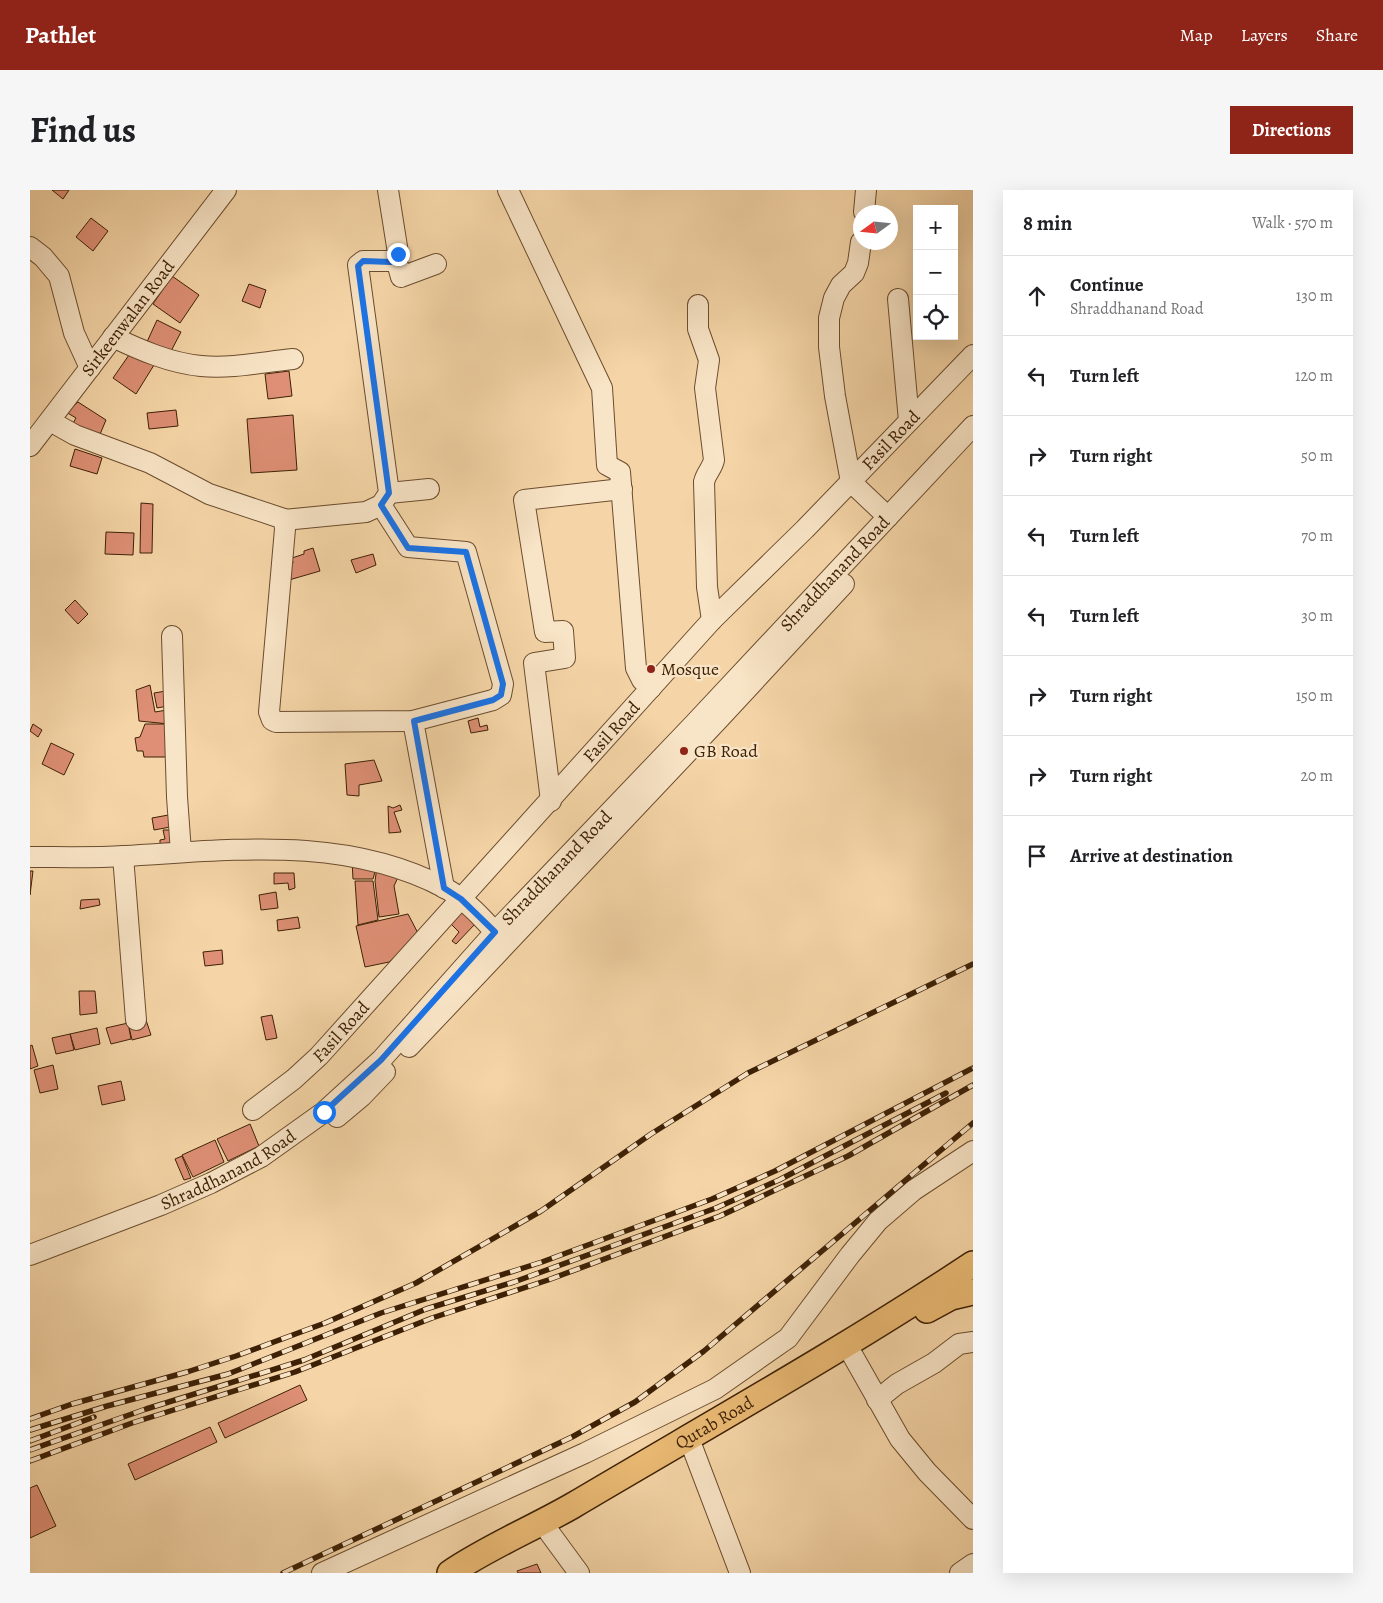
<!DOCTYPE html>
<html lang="en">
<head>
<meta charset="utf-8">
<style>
	body { margin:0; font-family:Alegreya,serif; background:#f6f6f6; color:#202124 }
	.controls { position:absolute; right:15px; top:15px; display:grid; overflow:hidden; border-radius:0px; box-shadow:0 5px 20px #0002 }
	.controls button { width:45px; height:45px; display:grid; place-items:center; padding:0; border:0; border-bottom:1px solid #e0e0e0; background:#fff; color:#202124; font:25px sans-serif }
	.compass { position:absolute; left:823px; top:15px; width:45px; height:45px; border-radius:50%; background:#fff; box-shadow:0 5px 20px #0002; rotate:255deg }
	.stop { position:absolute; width:15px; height:15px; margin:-11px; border:4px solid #1a73e8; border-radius:50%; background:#fff }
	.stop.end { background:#1a73e8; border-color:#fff; box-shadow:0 1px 5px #0008 }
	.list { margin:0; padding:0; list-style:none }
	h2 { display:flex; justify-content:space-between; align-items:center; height:65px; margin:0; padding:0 20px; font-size:21px }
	h2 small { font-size:16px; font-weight:400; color:#757577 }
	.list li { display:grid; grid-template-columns:32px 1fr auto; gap:15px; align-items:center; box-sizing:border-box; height:80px; padding:0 20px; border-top:1px solid #e0e0e0 }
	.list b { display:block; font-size:19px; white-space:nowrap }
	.list p { margin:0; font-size:16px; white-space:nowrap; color:#757577 }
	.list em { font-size:16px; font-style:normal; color:#757577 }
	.icon { flex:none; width:28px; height:28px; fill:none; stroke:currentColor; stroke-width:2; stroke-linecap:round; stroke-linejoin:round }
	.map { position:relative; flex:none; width:943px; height:1383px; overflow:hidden; border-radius:0px }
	header { display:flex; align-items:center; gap:30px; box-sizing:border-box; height:70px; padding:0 25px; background:#8f2418; color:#fff }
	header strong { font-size:24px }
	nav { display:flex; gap:28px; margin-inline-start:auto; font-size:18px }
	.intro { display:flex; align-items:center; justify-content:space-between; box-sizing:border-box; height:120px; padding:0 30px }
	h1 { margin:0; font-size:35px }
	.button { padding:12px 22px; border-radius:0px; background:#8f2418; color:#fff; font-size:18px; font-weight:700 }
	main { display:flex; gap:30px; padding:0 30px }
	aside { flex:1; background:#fff; border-radius:0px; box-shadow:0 5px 20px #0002 }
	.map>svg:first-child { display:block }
</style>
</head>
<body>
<header>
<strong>Pathlet</strong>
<nav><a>Map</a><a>Layers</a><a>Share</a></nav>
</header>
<div class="intro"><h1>Find us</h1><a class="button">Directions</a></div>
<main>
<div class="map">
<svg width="943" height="1383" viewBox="0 0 943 1383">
	<rect width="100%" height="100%" fill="#f5d5a7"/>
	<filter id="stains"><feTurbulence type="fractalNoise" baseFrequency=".004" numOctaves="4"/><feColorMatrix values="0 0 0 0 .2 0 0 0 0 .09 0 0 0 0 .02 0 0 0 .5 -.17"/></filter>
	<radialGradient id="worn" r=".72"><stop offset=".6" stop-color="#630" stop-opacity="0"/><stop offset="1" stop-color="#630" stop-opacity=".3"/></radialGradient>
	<g fill="#de8f75" stroke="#3d2005">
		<path d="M22,0H39L33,9Z"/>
		<path d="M61,28L78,41L63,61L46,47Z"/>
		<path d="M142,86L169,105L150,133L123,114Z"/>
		<path d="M219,94L236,100L230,118L212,111Z"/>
		<path d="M127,130L151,142L139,165L116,154Z"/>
		<path d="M99,165L124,175L106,204L83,188Z"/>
		<path d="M259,181L262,206L238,209L235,184Z"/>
		<path d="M48,212L76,230L68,249L42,235L46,228L36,222Z"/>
		<path d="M146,220L148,236L119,239L117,223Z"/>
		<path d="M263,225L267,280L221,283L217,229Z"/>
		<path d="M45,259L72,268L67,284L40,276Z"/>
		<path d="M111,313L123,314L122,363H110Z"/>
		<path d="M76,342L104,343L103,365L75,364Z"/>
		<path d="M283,358L290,381L252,392L253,376L263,373L262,368L274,364V361Z"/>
		<path d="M343,364L346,375L326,383L321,370Z"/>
		<path d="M45,410L58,424L48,434L35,420Z"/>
		<path d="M120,495L125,522L137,520L139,534L109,531L106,500Z"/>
		<path d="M136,501L138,516L127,518L124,503Z"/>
		<path d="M448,528L450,537L457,535L458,540L441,543L438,531Z"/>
		<path d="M3,534L12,540L8,547L0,541Z"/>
		<path d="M115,534H138L140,567H114L113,561H107L105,548L110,547Z"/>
		<path d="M21,553L44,564L34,585L12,574Z"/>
		<path d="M344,570L352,591L329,595V606L317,605L315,574Z"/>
		<path d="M370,615L372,620L364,622L371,642L359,643L358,616L363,618Z"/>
		<path d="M144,624L146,636L124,640L122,628Z"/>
		<path d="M133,640H147V652L130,654V650L135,649Z"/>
		<path d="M322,671L346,678L343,689H323Z"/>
		<path d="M347,677L369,685L364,696L369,724L349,727L345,691Z"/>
		<path d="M0,681H3L0,705Z"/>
		<path d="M244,683H264L265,698L259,700L258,693L244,694Z"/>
		<path d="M325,691H343L348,730L328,735Z"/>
		<path d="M246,702L248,718L231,720L229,705Z"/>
		<path d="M69,709L70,715L50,719L51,710Z"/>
		<path d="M428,719L445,734L426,754L422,751L429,742L419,732Z"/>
		<path d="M378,724L390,747L359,772L335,777L326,736Z"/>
		<path d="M268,727L270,738L248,741L247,730Z"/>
		<path d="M192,760L193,774L175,776L173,762Z"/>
		<path d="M49,801H65L67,823L50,825Z"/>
		<path d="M242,825L247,848L236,850L231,827Z"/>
		<path d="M116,830L121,845L102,850L98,833Z"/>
		<path d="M98,833L101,849L81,854L76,838Z"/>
		<path d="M67,838L70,854L45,860L40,844Z"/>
		<path d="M40,844L44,860L26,864L22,848Z"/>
		<path d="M2,855L8,876L0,879V856Z"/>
		<path d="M23,875L28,899L10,903L4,880Z"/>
		<path d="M91,891L95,910L72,915L68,896Z"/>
		<path d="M220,934L229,956L198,971L187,949Z"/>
		<path d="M185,950L194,972L163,987L152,965Z"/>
		<path d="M152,966L161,988L154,990L145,969Z"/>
		<path d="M270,1195L277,1210L195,1248L188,1233Z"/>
		<path d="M180,1237L187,1252L105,1290L98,1274Z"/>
		<path d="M7,1295L26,1336L0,1348V1298Z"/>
		<path d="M507,1374L511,1383H488L487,1381Z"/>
	</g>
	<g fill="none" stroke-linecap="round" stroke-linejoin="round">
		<g stroke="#6b4d2e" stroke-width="22">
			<g id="minor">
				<path d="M478,0L572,198L577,275L590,282L606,478L612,490L621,498"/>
				<path d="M834,22L836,0"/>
				<path d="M831,52L828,73L824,83L811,95L804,108L799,128V157L805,206L821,292L858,327"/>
				<path d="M0,57L13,67L29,86L44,143L60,178"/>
				<path d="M366,69L371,87L406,74"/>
				<path d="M868,109L879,231"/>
				<path d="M668,115V139L679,170L675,198L684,270C682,279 676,283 674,292L677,397L682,430"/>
				<path d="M83,147C110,160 140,173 171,176C201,179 233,172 263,169"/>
				<path d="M20,231L45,245L120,273L179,304L254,329L255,339L239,522L242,530L246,532L383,531L463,510L471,505L473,494L436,362L378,357L351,315"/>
				<path id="s1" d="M0,256L196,0"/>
				<path d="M359,303L399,299"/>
				<path d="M254,330L336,322L351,315L359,303L328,75L333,71H361L366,69L368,63L358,0"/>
				<path d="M142,446L147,607L151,662"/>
				<path d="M383,531L414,698"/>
				<path d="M521,611L504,473L535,468L533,441L515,442L494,310L592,299"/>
				<path d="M93,666L106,830"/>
				<path d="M0,667C31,667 63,668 95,666C202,660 315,645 415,698C437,710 456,732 473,751"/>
				<path d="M379,857L690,528L814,394"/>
				<path id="s2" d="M223,920L264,889L289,866L682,430L775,339L943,165"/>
				<path d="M307,927L332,906L355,882"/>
				<path id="s3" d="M0,1065L131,1015L181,993L231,967L294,922L351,870L465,742L663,535L943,236"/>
				<path d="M823,1166L870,1249L897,1282L943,1329"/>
				<path d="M847,1210L867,1194L904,1173L929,1154L943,1152"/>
				<path d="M658,1246L710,1383"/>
				<path d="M519,1342L549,1383"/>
				<path d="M292,1383L555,1263L685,1199L758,1148L820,1065L848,1031L884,1000L943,961"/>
				<path d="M930,1383L943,1374"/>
			</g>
		</g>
		<g stroke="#3d2005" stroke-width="28">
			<g id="major">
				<path d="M897,1120L921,1107L943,1102"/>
				<path id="s4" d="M420,1383C458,1357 502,1339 542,1316C677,1236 813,1160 943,1074"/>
			</g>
		</g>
		<use href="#minor" stroke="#f8e4c6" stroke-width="20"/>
		<use href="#major" stroke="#eaba74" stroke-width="25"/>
		<g stroke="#3d2005" stroke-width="5.5">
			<g id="rail">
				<path d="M0,1229L42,1214L157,1182L206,1166L295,1133L386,1093L511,1021L621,944L718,883L943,774"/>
				<path d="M0,1240L77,1216L198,1184L351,1123L512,1072L682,1009L745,981L943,878"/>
				<path d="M0,1251L64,1227"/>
				<path d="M0,1260L116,1219L274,1170L396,1119L484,1092L686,1018L749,990L916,903"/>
				<path d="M0,1271L102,1233L265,1182L402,1128L518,1090L690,1026L818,966L943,895"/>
				<path d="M253,1383L542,1247L605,1212L674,1161L943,933"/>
			</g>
		</g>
		<use href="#rail" stroke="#f8e4c6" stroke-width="4" stroke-dasharray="11" stroke-linecap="butt"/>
	</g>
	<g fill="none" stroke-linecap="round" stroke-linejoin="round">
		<path stroke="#1a73e8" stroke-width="6" d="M294,922L351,870L465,742L431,709L414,698L384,531L463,510L471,505L473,494L436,362L378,358L351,315L359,303L328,76L333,71L361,72L366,69L368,64"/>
	</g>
	<g fill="#8f2418" stroke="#f8e4c6" stroke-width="2">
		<circle cx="621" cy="479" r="5"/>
		<circle cx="654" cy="561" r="5"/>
	</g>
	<g text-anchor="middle" stroke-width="4.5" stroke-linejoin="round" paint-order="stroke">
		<g font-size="18" fill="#3d2005" stroke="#f8e4c6">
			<text dy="6" stroke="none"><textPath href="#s1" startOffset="161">Sirkeenwalan Road</textPath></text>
			<text dy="6" stroke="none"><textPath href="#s2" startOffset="926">Fasil Road</textPath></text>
			<text dy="6" stroke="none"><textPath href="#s3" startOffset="1071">Shraddhanand Road</textPath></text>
			<text dy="6" stroke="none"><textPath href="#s2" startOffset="522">Fasil Road</textPath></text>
			<text dy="6" stroke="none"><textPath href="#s3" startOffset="666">Shraddhanand Road</textPath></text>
			<text dy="6" stroke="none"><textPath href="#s2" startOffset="118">Fasil Road</textPath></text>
			<text dy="6" stroke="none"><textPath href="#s3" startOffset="216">Shraddhanand Road</textPath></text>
			<text dy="6" stroke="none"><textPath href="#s4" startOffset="304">Qutab Road</textPath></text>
		</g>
		<g font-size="18" fill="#3d2005" stroke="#f8e4c6" text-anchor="start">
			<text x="631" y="485">Mosque</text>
			<text x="664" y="567">GB Road</text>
		</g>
	</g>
	<rect width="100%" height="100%" filter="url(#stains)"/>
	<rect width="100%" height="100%" fill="url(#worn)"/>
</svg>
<div class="controls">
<button>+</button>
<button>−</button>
<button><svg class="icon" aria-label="locate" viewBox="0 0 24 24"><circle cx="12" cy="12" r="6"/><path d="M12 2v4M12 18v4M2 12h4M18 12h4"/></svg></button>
</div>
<svg class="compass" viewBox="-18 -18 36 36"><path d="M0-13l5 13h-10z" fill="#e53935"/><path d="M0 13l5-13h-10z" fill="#757577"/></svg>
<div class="stop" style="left:294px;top:922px"></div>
<div class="stop end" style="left:368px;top:64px"></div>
</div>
<aside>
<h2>8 min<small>Walk · 570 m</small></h2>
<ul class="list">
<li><svg class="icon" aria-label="ahead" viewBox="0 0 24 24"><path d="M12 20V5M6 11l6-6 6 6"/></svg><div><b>Continue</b><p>Shraddhanand Road</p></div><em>130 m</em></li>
<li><svg class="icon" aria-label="left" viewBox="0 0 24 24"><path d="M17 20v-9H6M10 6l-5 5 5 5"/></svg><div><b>Turn left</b></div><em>120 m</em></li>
<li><svg class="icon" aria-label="right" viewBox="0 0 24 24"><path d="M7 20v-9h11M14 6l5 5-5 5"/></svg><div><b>Turn right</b></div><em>50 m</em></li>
<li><svg class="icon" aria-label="left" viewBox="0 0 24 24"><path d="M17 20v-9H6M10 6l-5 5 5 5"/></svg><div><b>Turn left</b></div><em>70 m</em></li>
<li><svg class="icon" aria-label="left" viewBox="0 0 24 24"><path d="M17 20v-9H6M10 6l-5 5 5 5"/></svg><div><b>Turn left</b></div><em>30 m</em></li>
<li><svg class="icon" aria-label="right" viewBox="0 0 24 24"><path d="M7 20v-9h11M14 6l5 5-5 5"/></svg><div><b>Turn right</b></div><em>150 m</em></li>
<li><svg class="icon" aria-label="right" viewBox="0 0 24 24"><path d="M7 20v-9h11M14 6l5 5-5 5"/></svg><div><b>Turn right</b></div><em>20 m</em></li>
<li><svg class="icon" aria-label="arrive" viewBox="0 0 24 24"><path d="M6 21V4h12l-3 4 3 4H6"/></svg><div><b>Arrive at destination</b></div></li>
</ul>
</aside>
</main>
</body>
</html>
